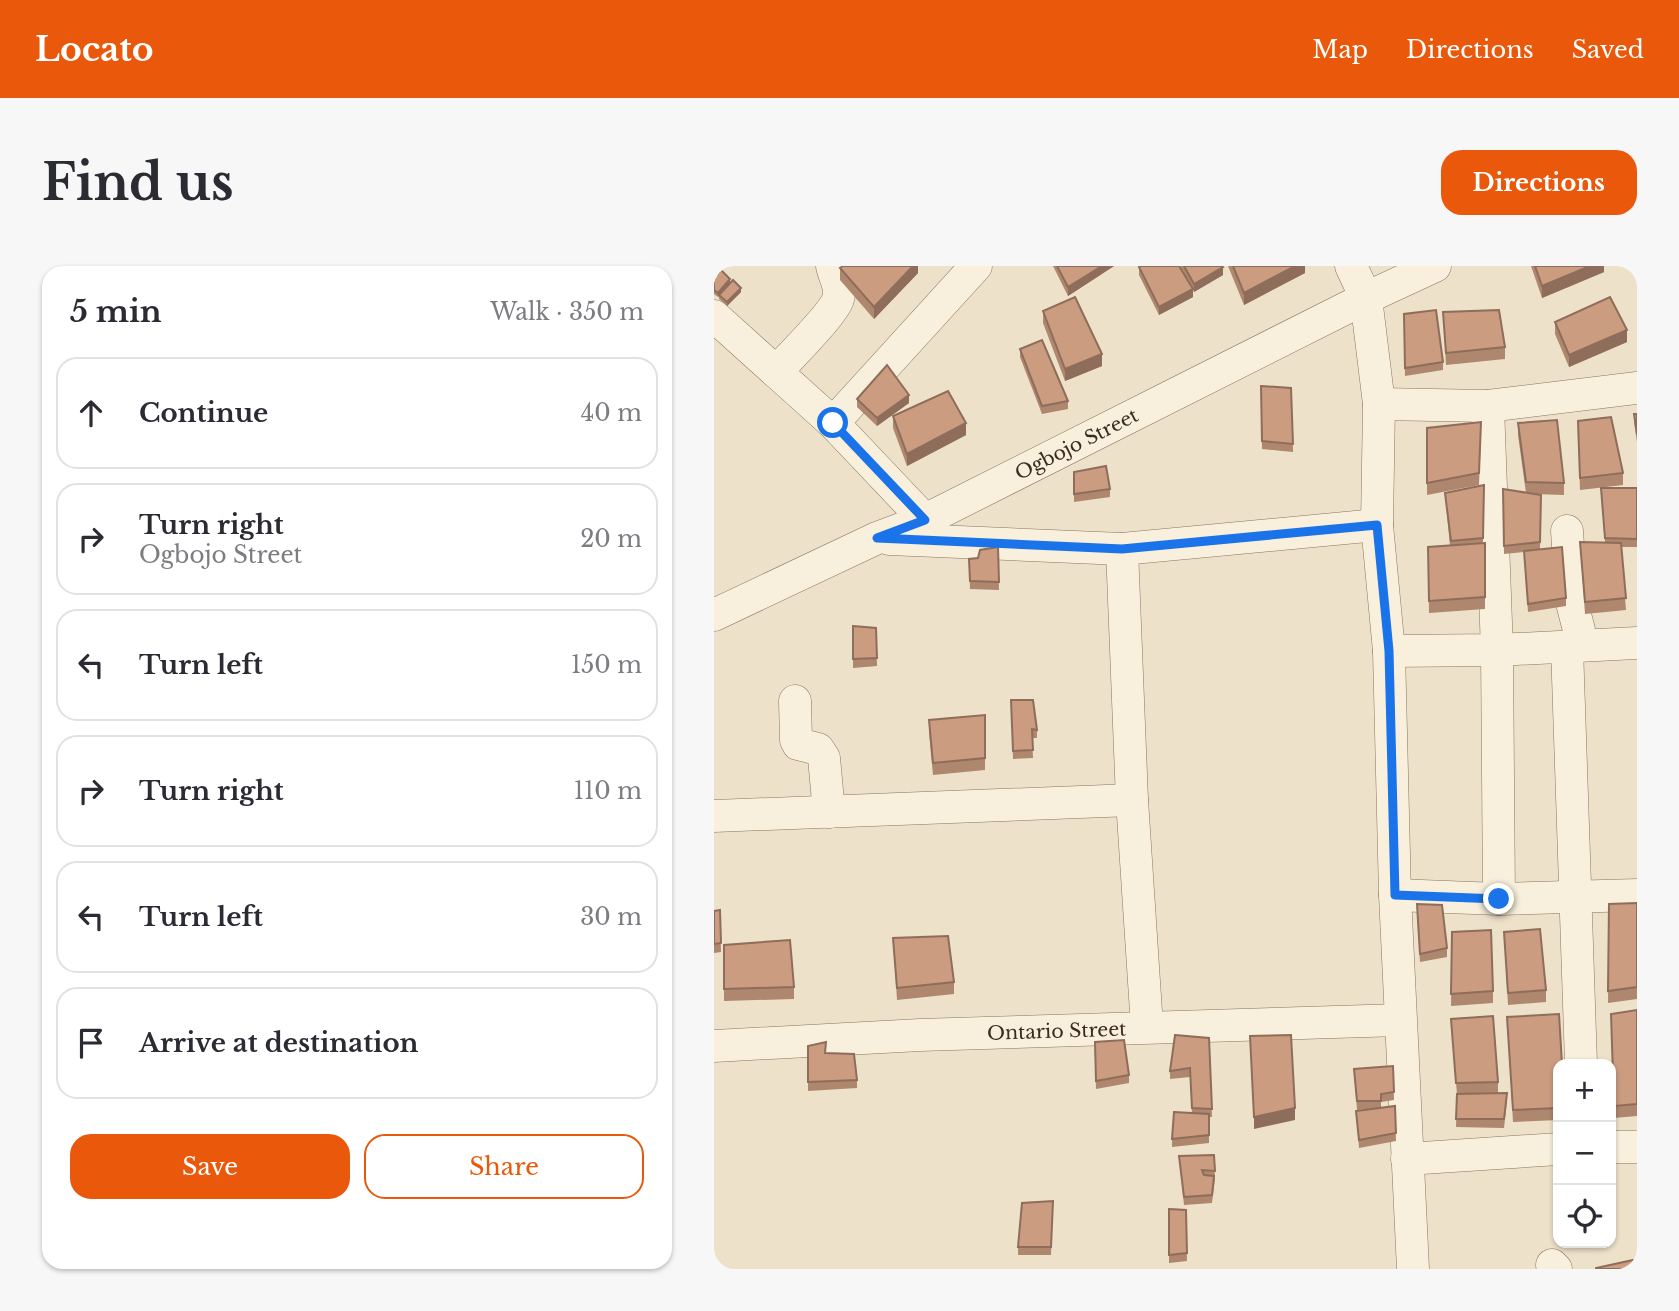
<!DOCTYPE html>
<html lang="en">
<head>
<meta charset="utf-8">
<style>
	body { margin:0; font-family:"Libre Baskerville",serif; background:#f7f7f7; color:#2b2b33 }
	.controls { position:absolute; right:21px; bottom:21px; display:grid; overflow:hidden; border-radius:14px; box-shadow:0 2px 5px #0004 }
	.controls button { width:63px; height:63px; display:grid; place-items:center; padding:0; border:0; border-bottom:2px solid #e1e1e2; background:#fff; color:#2b2b33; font:35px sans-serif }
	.stop { position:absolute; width:21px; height:21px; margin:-16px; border:5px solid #1a73e8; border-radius:50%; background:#fff }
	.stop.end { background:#1a73e8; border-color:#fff; box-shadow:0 2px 7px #0008 }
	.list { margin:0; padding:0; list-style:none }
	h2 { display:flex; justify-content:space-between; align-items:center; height:91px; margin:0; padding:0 28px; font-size:30px }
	h2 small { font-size:23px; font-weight:400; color:#7c7c81 }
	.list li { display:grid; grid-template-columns:46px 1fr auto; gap:21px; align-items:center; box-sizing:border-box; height:112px; margin:0 14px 14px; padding:0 14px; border:2px solid #e1e1e2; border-radius:21px }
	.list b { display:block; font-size:26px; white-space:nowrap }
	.list p { margin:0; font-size:23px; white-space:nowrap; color:#7c7c81 }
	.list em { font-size:23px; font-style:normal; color:#7c7c81 }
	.actions { display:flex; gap:14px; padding:21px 28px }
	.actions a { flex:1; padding:16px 0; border:2px solid #ea580c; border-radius:21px; text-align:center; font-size:24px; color:#ea580c }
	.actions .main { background:#ea580c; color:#fff }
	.icon { flex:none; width:38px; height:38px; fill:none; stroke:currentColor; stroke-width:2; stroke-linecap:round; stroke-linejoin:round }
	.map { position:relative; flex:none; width:923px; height:1003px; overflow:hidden; border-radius:21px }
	header { display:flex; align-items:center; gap:42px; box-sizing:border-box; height:98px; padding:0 35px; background:#ea580c; color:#fff }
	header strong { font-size:33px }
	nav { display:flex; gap:38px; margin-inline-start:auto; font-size:24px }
	.intro { display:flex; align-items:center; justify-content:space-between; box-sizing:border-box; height:168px; padding:0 42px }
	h1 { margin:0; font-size:49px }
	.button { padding:18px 32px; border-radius:21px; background:#ea580c; color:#fff; font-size:24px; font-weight:700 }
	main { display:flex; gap:42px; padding:0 42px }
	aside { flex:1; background:#fff; border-radius:21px; box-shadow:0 2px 5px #0004 }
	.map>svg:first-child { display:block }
</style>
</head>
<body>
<header>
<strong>Locato</strong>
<nav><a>Map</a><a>Directions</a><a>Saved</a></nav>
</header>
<div class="intro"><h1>Find us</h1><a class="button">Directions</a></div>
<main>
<aside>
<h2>5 min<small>Walk · 350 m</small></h2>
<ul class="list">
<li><svg class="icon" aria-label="ahead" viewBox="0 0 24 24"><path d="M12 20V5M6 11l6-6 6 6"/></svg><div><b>Continue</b></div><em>40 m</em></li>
<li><svg class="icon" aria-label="right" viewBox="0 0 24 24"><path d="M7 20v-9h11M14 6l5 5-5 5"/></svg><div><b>Turn right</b><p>Ogbojo Street</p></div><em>20 m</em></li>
<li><svg class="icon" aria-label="left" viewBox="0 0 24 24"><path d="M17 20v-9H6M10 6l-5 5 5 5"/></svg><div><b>Turn left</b></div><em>150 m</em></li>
<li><svg class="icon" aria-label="right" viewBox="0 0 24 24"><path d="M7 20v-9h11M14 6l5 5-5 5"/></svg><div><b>Turn right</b></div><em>110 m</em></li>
<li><svg class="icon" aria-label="left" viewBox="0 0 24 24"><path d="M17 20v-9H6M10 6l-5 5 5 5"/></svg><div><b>Turn left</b></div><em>30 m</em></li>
<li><svg class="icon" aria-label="arrive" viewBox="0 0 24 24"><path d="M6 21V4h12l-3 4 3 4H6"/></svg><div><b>Arrive at destination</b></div></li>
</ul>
<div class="actions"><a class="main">Save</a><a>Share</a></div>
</aside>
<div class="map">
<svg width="923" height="1003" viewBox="0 0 923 1003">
	<rect width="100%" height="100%" fill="#eee1c9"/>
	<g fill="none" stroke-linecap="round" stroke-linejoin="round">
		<g stroke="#8a745e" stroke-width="33">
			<g id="minor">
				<path d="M637,0L652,32L665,138L663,259L675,385L681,629L699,1003"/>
				<path d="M0,50L119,157L211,254"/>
				<path d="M62,106C75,92 120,47 124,33C128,21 120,11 118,0"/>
				<path d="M665,138L774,140L923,122"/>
				<path d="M774,140L783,384L785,633"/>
				<path d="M119,157L262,0"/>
				<path d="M853,265L858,337L865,364L864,380"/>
				<path d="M175,273L408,283L663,259"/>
				<path d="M408,283L418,534L433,761"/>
				<path id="s1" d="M0,349L163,272L211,254L652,32L721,0"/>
				<path d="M853,381L867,798"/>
				<path d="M675,385L783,384L923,377"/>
				<path d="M81,435L82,474L84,478L104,483L110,492L115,546"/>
				<path d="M0,550L418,534"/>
				<path d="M681,629L785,633L923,629"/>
				<path id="s2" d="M0,780L206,769L686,754"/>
				<path d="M897,881H923"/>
				<path d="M693,893L844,883"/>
				<path d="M838,999L842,1003"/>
			</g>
		</g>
		<use href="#minor" stroke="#f8efdc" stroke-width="32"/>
	</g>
	<g fill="#af866e">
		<path d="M204,0V7L160,53L126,14V2Z"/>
		<path d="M339,0H400L354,30Z"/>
		<path d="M466,0H508L509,9L480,26L479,24V31L445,49L425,9V1L474,15Z"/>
		<path d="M514,0H591V7L530,39Z"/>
		<path d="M817,0H890V6L828,32Z"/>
		<path d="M0,12L16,17L27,26L13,40L5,33V30L4,31L0,28Z"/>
		<path d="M329,45L388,100L351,115L329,57Z"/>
		<path d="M729,46L791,81V93L732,99Z"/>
		<path d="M690,48L729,96V104L691,110Z"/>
		<path d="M841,56L913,76L855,101L841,68Z"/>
		<path d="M306,83L354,135V143L328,148L306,91Z"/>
		<path d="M547,120L577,122L579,186L548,183Z"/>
		<path d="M143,133L195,137L163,160L143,141Z"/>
		<path d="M920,148H923V176L920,156Z"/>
		<path d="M179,150L252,169L193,200L179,162Z"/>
		<path d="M804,157L850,217V229L820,228L827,229L826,283L852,332V340L814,346L810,286L790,288L789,223L812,227L804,169Z"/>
		<path d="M713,162L767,168L765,219L713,229Z"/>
		<path d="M864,167L909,207V219L866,224Z"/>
		<path d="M360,206L396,223V231L360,236Z"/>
		<path d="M770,219L769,277H771V343L715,347L714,281L736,280L731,227Z"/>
		<path d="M887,222H923V281H907L912,344L871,348L866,276H891Z"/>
		<path d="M284,281L285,324L256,323L255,293L264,292Z"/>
		<path d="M139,360L162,362L163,400L139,402Z"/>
		<path d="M297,434L323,464V472H318L319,492L299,493Z"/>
		<path d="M271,449V504L219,509L215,466V454Z"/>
		<path d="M923,637V733L894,737L895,638Z"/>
		<path d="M6,644L7,686L0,687V645Z"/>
		<path d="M703,646L733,682V691L706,696Z"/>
		<path d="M738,666L779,725V737L737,740Z"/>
		<path d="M790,666L832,724V736L794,739Z"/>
		<path d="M179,672L240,716V728L183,734Z"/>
		<path d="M10,679L80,721V733L10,735Z"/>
		<path d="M923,744V850L900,852L897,760Z"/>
		<path d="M793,751L844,798V854L799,856Z"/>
		<path d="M737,753L784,816V827L793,835L790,862L742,861L743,829Z"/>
		<path d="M495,772L498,851H495V877L458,881V873L478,847L476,811L456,813V805Z"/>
		<path d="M381,776L415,809V817L382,823Z"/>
		<path d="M94,780L111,787L143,814V822L94,825Z"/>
		<path d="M679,800L680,834L667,836V842L681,840L682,875L645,882L642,845L655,843L643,844L640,803Z"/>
		<path d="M500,889L501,913L498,937L470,939L465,890Z"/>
		<path d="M339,935L337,989H304V981Z"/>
		<path d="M455,943L472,944L473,995L455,997Z"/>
	</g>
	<g fill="#8e6d5a">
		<path d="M199,0H204V7L160,53V41Z"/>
		<path d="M388,0H400L354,30V21Z"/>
		<path d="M581,0H591V7L530,39V27Z"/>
		<path d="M876,0H890V6L828,32V20Z"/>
		<path d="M509,1V9L480,26V18Z"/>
		<path d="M16,13V17L4,31V27Z"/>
		<path d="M27,22V26L13,40V36Z"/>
		<path d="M479,23V31L445,49V41Z"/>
		<path d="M913,64V76L855,101V89Z"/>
		<path d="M388,88V100L351,115V103Z"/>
		<path d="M195,129V137L163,160V152Z"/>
		<path d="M252,157V169L193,200V188Z"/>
		<path d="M581,842V854L540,863V851Z"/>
	</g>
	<g fill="#cb9c80" stroke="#8e6d5a" stroke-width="2">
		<path d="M129,0H199L160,41L126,2Z"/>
		<path d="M343,0H388L354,21Z"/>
		<path d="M426,0H465L479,23L445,41L425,1Z"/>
		<path d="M470,0H508L509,1L480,18Z"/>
		<path d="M519,0H581L530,27Z"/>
		<path d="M821,0H876L828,20Z"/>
		<path d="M7,4L16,13L4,27L0,24V12Z"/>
		<path d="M19,14L27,22L13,36L5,29Z"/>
		<path d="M361,31L388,88L351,103L329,45Z"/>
		<path d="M896,31L913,64L855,89L841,56Z"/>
		<path d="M722,44L729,96L691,102L690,48Z"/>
		<path d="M785,44L791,81L732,87L729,46Z"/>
		<path d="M328,74L354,135L328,140L306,83Z"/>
		<path d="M173,99L195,129L163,152L143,133Z"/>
		<path d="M547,120L577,122L579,178L548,175Z"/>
		<path d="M234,125L252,157L193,188L179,150Z"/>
		<path d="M920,148H923V168Z"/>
		<path d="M897,151L909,207L866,212L864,155Z"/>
		<path d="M843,154L850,217L812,216L804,157Z"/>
		<path d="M767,156L765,207L713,217V162Z"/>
		<path d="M392,200L396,223L360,228V206Z"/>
		<path d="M770,219L769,272L737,275L731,227Z"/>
		<path d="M887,222H923V273L891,272Z"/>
		<path d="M789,223L827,229L826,276L790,280Z"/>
		<path d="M866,276L907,277L912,332L871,336Z"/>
		<path d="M771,277V331L715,335L714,281Z"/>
		<path d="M284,281L285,316L256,315L255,293L264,292L266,284Z"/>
		<path d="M848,281L852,332L814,338L810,285Z"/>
		<path d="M139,360L162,362L163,392L139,393Z"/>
		<path d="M297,434H319L323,464L318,463L319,484L299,485Z"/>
		<path d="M271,449V492L219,497L215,454Z"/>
		<path d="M923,637V721L894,725L895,638Z"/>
		<path d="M703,638L728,639L733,682L706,688Z"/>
		<path d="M6,644L7,677L0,678V645Z"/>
		<path d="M826,663L832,724L794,727L790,666Z"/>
		<path d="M777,664L779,725L737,728L738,666Z"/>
		<path d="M234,670L240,716L183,722L179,672Z"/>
		<path d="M76,674L80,721L10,723V679Z"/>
		<path d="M923,744V838L900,840L897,748Z"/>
		<path d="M845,748L848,798H844V842L799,844L793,751Z"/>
		<path d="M779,750L784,816L742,817L737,753Z"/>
		<path d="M461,769L495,772L498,843L478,842L476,802L456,805Z"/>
		<path d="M577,769L581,842L540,851L536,770Z"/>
		<path d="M410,774L415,809L382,815L381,776Z"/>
		<path d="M112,776L111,787L140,788L143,814L94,816V780Z"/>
		<path d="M679,800L680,826L667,828V835H643L640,803Z"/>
		<path d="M793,827L790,853H742L743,828Z"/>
		<path d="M681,840L682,867L645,874L642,845Z"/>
		<path d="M460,846L495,848V869L458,873Z"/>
		<path d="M500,889L501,905L488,904L490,909L500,910L498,929L470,931L465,890Z"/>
		<path d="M339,935L337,981H304L308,937Z"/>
		<path d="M455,943L472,944L473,987L455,989Z"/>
		<path d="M919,994L921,1003H882V1002Z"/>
	</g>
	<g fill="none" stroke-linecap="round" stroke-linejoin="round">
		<path stroke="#1a73e8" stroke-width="9" d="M119,157L211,254L163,272L408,283L663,259L675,385L681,629L785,633"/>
	</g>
	<g text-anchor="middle" stroke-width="5" stroke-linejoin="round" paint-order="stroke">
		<g font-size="19" fill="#3b2c21" stroke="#f5ecd8">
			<text dy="7" stroke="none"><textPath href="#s1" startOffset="401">Ogbojo Street</textPath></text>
			<text dy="7" stroke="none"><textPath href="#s2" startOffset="343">Ontario Street</textPath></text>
		</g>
	</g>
</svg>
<div class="controls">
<button>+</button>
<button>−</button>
<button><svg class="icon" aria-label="locate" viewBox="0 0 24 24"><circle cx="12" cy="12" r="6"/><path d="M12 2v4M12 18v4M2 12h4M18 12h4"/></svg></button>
</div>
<div class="stop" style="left:119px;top:157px"></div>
<div class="stop end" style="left:785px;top:633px"></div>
</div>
</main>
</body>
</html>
